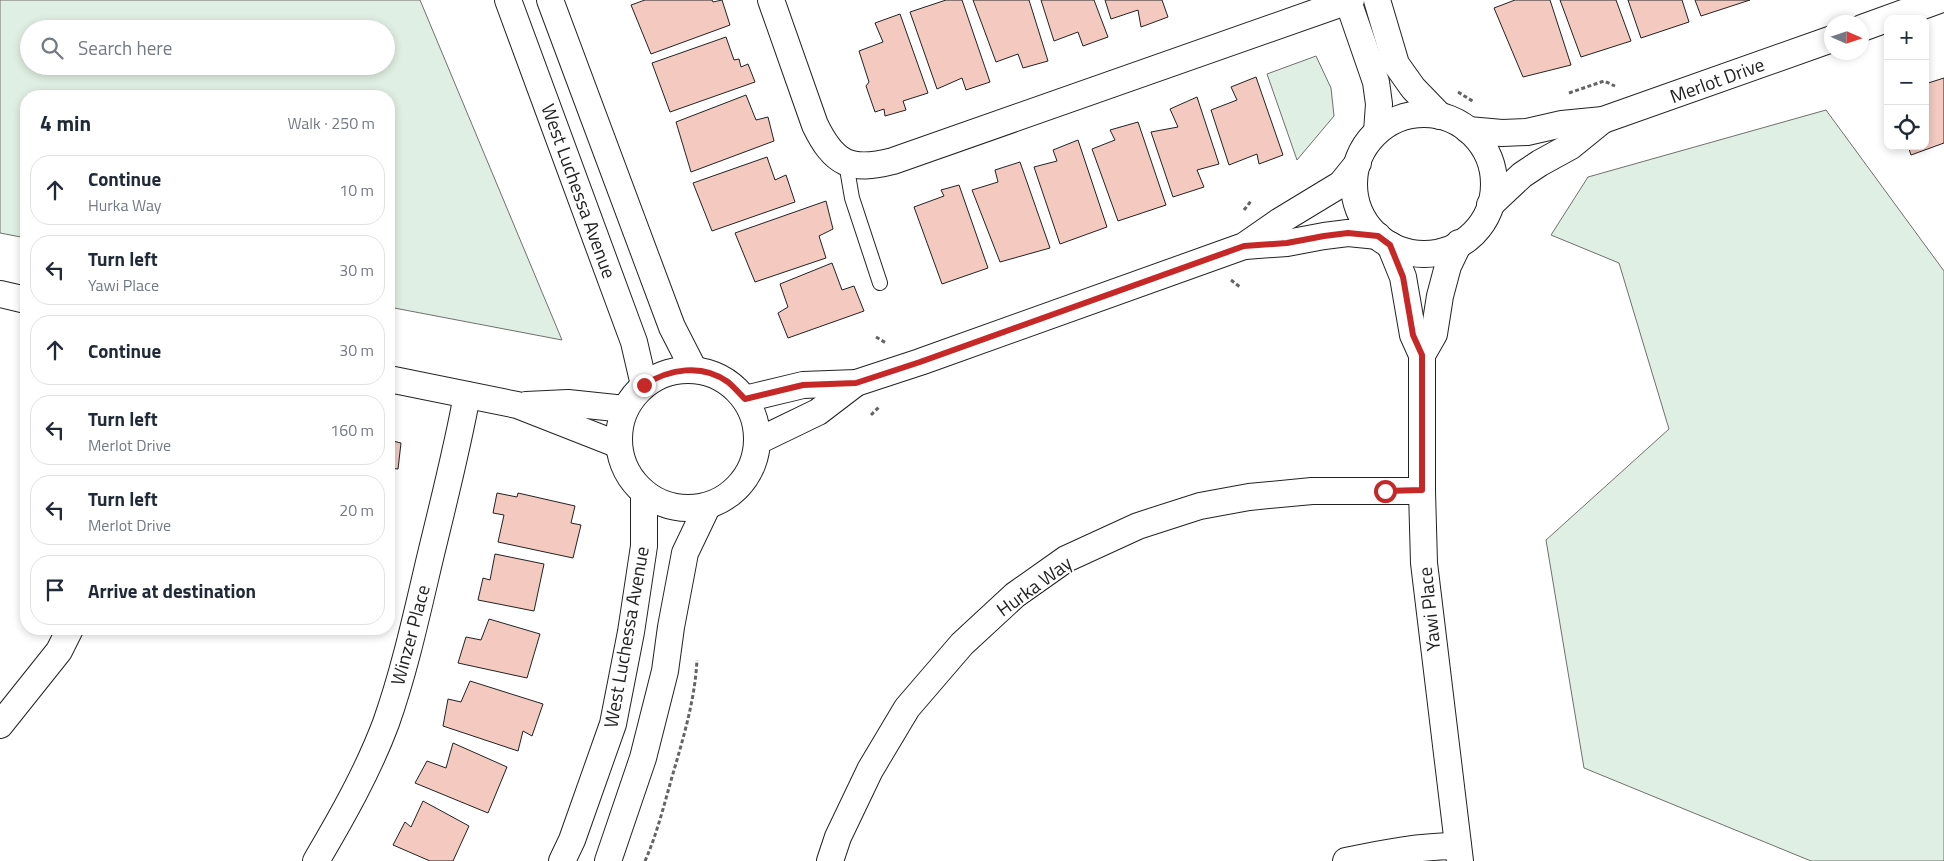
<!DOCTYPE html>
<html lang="en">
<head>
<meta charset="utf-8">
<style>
	body { margin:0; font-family:"Titillium Web",sans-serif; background:#f2f2f3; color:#1f2937 }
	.controls { position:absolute; right:15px; top:15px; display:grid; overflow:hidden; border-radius:10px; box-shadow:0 2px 8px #0003 }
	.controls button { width:45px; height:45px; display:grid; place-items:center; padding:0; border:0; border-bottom:1px solid #e0e1e3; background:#fff; color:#1f2937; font:25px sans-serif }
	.compass { position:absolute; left:1824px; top:15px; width:45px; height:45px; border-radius:50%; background:#fff; box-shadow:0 2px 8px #0003; rotate:93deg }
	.stop { position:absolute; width:15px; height:15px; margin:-11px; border:4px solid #c62828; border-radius:50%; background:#fff }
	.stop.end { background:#c62828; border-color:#fff; box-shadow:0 1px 5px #0008 }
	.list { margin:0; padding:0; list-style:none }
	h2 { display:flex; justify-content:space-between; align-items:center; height:65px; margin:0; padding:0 20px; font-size:21px }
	h2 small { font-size:16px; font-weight:400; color:#747a83 }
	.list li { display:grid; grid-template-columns:32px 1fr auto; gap:15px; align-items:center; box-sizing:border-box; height:70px; margin:0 10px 10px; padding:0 10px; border:1px solid #e0e1e3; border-radius:20px }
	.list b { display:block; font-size:19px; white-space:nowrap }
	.list p { margin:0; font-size:16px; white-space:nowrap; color:#747a83 }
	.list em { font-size:16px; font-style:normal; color:#747a83 }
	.icon { flex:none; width:28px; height:28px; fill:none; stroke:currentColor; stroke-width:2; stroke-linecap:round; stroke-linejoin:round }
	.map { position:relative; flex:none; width:1944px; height:861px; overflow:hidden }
	.search { position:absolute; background:#fff; box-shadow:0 2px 8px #0003; left:20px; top:20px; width:375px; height:55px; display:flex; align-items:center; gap:12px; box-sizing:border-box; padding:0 18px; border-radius:28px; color:#747a83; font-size:19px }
	.panel { position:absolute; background:#fff; box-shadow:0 2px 8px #0003; left:20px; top:90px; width:375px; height:545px; border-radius:20px }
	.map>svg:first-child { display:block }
</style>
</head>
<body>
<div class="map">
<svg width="1944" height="861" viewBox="0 0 1944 861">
	<rect width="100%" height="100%" fill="#fff"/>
	<g fill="#e0efe3" stroke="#6f6f6f" fill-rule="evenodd">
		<path d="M0,0H420L562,340L389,307V96H26V238L0,233ZM29,29H386V66H29Z"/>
		<path d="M1316,56L1331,88L1334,116L1297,160L1267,74Z"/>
		<path d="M1826,110L1944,271V861H1811L1584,768L1546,540L1669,429L1619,263L1551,235L1588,177Z"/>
	</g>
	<g fill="#f3c9c0" stroke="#222">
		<path d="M645,0H712L713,2L722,0L730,25L651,54L631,5Z"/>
		<path d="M946,0H962L990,82L966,90L962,78L937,89L910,12Z"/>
		<path d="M973,0H1029L1048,61L1023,68L1018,54L996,62Z"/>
		<path d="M1041,0H1094L1108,37L1083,46L1078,32L1054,41Z"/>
		<path d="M1105,0H1162L1168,17L1141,27L1138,10L1111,19Z"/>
		<path d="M1515,0H1550L1571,65L1523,77L1494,8Z"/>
		<path d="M1560,0H1616L1631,41L1581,57Z"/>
		<path d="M1628,0H1682L1689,22L1641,38Z"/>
		<path d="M1695,0H1750L1701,16Z"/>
		<path d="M900,14L928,93L903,101L906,110L885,116L884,109L875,112L866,86L869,82L859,51L883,42L875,23Z"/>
		<path d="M726,37L734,60L739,59L741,67L748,64L755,82L670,112L652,63Z"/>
		<path d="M1256,77L1283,155L1259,164L1257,154L1229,165L1211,110L1237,100L1231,87Z"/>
		<path d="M1944,78V143L1911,155L1908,146H1925V84Z"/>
		<path d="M746,95L756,120L768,117L774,141L691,172L676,122Z"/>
		<path d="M1197,97L1219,164L1197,170L1204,187L1173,197L1151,132L1178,127L1170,109Z"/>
		<path d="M1138,122L1166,205L1118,221L1092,149L1115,140L1110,130Z"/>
		<path d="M1078,140L1107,227L1060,244L1034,167L1057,161L1053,150Z"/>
		<path d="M767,157L775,180L786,175L795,202L712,231L693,183Z"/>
		<path d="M1020,162L1050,248L1000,262L972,190L998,182L995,170Z"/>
		<path d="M959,185L988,268L942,284L914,207L944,196L941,190Z"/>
		<path d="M826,201L833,229L819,236L826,258L755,282L735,233Z"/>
		<path d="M832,263L842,290L854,286L864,311L788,338L778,313L788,307L780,284Z"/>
		<path d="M389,440L401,443L398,469L389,468Z"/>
		<path d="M497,493L517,497L518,493L575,506L571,523L581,525L573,558L498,542L504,515L493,513Z"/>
		<path d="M495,554L544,564L534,611L478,600L483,578L490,580Z"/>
		<path d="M489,619L540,634L527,678L458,663L466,637L481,640Z"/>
		<path d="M470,681L543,704L532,736L523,731L518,751L443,726L448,699L461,702Z"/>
		<path d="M453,743L507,767L488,813L415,783L427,761L446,768Z"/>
		<path d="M423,801L469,826L453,861H430L393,845L405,822L411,827Z"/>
	</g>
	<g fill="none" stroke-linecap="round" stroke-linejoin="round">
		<g stroke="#222" stroke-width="16">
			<path id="service" d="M846,163L852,198L880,283"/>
		</g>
		<g stroke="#222" stroke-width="28">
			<g id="minor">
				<path d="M508,0L634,342L644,385"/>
				<path d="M550,0L672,327L694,370"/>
				<path d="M771,0L815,125C834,164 850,172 893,161L1351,0"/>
				<path d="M1377,0L1396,64L1413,88L1440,116"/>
				<path d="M1348,1L1376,82L1379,104L1377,132"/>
				<path d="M1862,28L1939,0"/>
				<circle cx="1424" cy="184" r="70"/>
				<path d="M1468,130L1502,133L1527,132L1562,124L1603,120L1832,39"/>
				<path d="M1490,205L1522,175L1540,163L1571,146L1603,120"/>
				<path d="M1390,245L1403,277L1413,335L1422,355V491L1424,563L1460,861"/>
				<path d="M1245,246L1287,243L1324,236L1348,233L1378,236"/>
				<path d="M0,294L26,300"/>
				<path d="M1422,355L1434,334L1440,296L1448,266L1459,243"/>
				<circle cx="688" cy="439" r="69"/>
				<path d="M389,379L517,405L619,445"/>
				<path d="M745,399L803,385L856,383L920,362L1244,246L1280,221L1341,184L1358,163"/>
				<path d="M526,405L568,403L625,409"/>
				<path d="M758,441L818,412L856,383"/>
				<path d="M0,725L59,651L70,629"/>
				<path d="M316,861C342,817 368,771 386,723C405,669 417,613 430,558C443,504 457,450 467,395"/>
				<path d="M562,861L572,840L613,724L631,632L644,546V494"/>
				<path d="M608,861L643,758L665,671L671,627L685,553L707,507"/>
				<path d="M830,861L838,837L870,770L907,708L962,644L1015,595L1066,559L1138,526L1200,506L1249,497L1312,491H1422"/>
				<path d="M1346,861C1383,853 1420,846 1458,846"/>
			</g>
		</g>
		<g stroke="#646464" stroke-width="3" stroke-dasharray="4 2.5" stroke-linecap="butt">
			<path d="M1458,92L1474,102"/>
			<path d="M1569,93L1604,81L1615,86"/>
			<path d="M1244,210L1251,201"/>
			<path d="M1231,280L1240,287"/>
			<path d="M876,337L886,343"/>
			<path d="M871,415L880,406"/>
			<path d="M645,861C657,834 664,805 672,777C683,739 695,700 697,660"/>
		</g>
		<use href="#service" stroke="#fff" stroke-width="14"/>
		<use href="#minor" stroke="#fff" stroke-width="26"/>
	</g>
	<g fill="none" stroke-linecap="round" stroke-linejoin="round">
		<path stroke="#c62828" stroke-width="6" d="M644,385C669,369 702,363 728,382C734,387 740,394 745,399L803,385L856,383L920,362L1244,246L1287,243L1324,236L1348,233L1378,236L1390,245L1403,277L1413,335L1422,355V490L1385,491"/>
	</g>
	<g text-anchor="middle" stroke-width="4" stroke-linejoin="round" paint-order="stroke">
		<g font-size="19" fill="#222" stroke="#fff">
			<text transform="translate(1717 80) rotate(-20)" y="7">Merlot Drive</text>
			<text transform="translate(579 191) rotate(70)" y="7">West Luchessa Avenue</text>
			<text transform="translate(1034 586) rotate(-36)" y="7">Hurka Way</text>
			<text transform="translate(1429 609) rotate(-96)" y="7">Yawi Place</text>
			<text transform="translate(410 635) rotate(-75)" y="7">Winzer Place</text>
			<text transform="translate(626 637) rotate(-80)" y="7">West Luchessa Avenue</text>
		</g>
	</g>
</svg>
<div class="controls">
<button>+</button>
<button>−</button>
<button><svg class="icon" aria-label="locate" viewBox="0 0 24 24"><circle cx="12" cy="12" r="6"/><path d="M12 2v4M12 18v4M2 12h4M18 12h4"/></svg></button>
</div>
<svg class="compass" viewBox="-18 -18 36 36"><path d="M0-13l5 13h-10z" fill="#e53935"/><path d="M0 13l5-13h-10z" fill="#747a83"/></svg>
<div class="stop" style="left:1385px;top:491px"></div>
<div class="stop end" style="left:644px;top:385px"></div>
<div class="search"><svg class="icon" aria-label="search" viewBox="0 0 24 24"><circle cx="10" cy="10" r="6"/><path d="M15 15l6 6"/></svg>Search here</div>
<section class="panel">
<h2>4 min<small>Walk · 250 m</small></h2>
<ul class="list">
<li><svg class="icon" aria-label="ahead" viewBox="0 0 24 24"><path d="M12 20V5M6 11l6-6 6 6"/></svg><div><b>Continue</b><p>Hurka Way</p></div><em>10 m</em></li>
<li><svg class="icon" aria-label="left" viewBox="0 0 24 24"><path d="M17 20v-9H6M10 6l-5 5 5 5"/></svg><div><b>Turn left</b><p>Yawi Place</p></div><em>30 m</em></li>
<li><svg class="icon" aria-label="ahead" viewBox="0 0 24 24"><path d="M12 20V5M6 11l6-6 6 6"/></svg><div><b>Continue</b></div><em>30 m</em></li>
<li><svg class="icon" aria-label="left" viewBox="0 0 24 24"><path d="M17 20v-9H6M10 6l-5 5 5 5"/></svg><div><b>Turn left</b><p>Merlot Drive</p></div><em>160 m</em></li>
<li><svg class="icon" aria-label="left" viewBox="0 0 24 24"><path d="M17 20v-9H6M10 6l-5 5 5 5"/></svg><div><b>Turn left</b><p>Merlot Drive</p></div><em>20 m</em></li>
<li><svg class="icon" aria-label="arrive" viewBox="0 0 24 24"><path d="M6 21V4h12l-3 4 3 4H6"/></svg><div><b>Arrive at destination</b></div></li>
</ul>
</section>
</div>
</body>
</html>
